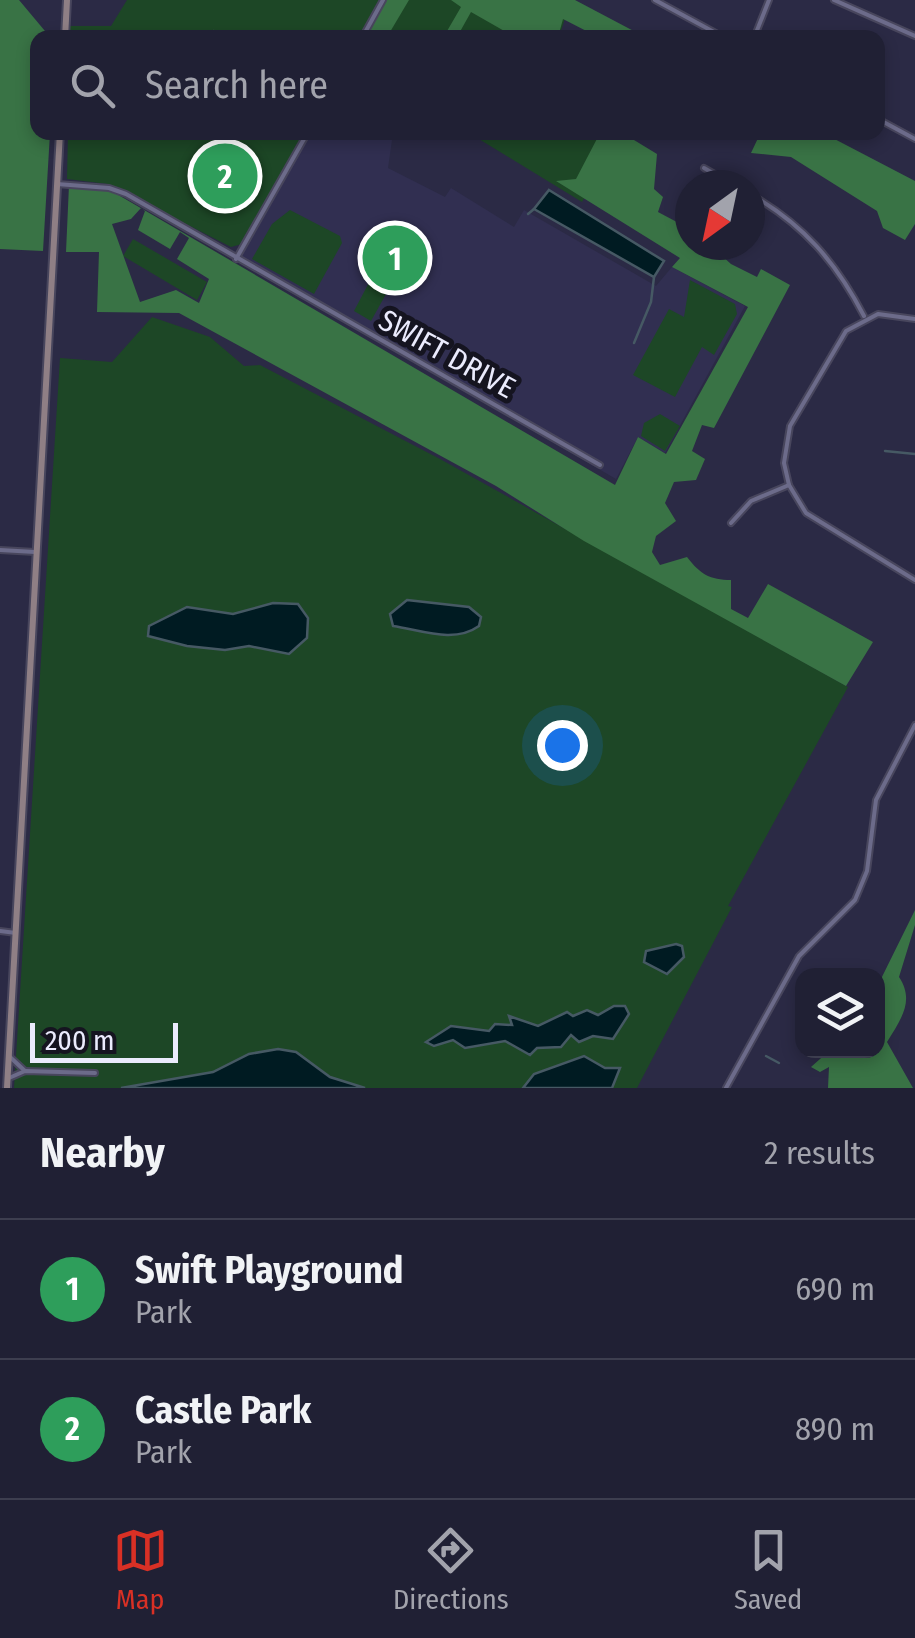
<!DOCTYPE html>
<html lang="en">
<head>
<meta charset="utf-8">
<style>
	body { margin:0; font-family:"Fira Sans Condensed",sans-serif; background:#2d2d40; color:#f1f3f6 }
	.controls { position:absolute; right:30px; bottom:30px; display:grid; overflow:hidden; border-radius:20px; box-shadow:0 5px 15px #0003 }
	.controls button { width:90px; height:90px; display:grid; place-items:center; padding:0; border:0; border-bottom:2px solid #3d3e4f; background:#202034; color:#f1f3f6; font:50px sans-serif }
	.compass { position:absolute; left:675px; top:170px; width:90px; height:90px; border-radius:50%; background:#202034; box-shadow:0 5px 15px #0003; rotate:213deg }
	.scale { position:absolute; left:30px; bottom:25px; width:148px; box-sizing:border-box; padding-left:10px; border:5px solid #ebebfd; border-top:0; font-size:28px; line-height:35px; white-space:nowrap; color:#ebebfd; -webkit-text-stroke:8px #151420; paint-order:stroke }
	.you { position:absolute; left:562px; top:745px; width:35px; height:35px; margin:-25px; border:8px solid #fff; border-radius:50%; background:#1a73e8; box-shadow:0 0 0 15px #1a73e833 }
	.badge { display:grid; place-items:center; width:65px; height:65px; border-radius:50%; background:#d93025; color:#fff; font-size:32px; font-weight:700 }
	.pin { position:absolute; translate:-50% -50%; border:5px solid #fff; box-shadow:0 2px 10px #0006 }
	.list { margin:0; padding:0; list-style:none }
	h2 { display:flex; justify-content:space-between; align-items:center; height:130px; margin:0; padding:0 40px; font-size:42px }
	h2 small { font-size:32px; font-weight:400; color:#a2a3ac }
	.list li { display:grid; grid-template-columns:65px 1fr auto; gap:30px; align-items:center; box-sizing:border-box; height:140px; padding:0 40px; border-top:2px solid #3d3e4f }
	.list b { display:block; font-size:38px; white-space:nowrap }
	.list p { margin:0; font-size:32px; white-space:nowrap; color:#a2a3ac }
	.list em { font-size:32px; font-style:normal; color:#a2a3ac }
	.icon { flex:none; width:55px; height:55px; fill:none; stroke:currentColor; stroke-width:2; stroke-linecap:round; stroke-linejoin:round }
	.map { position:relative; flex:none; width:915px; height:1088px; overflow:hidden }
	.search { position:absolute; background:#202034; box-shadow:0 5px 15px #0003; left:30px; right:30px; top:30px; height:110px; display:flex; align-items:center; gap:25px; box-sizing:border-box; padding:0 35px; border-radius:20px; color:#a2a3ac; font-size:38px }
	.sheet { height:410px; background:#202034 }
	nav { display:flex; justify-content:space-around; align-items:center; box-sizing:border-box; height:140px; border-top:2px solid #3d3e4f; background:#202034; font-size:28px; color:#a2a3ac }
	nav a { display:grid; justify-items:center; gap:5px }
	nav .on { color:#d93025 }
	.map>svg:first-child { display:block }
</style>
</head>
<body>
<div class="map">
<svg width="915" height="1088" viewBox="0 0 915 1088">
	<rect width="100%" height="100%" fill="#2b2a45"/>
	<path fill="#312f51" d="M308,133H393L388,168L445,197L451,188L514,227L524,210L656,286L672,267L745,306L665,453L638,437L616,479L235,258Z"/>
	<g fill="#1d4726">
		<path d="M127,0H571L559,37L65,38L66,26H111Z"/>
		<path d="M609,132L619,138L582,202L469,133Z"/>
		<path d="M68,133H308L242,244L231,247L108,184L67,179Z"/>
		<path d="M290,210L340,236L342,243L314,294L252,259L272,224Z"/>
		<path d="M133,239L207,282L197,300L123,256Z"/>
		<path d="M373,275L391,285L371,321L354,311Z"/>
		<path d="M690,280L735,304L737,314L714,355L702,347L675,397L633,375L669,309L684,317Z"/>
		<path d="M152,317L210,337L244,366L260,365L440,459L848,687L728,906L732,907L637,1088H14L60,358L112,362Z"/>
		<path d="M660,414L680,426L665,451L641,436L644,423Z"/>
	</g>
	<g fill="#397345" fill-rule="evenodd">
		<path d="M0,0H19L50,37L38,38V132L50,133L43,251L0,249Z"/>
		<path d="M386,0H409L387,37H364Z"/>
		<path d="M451,0H575L645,37H598L563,19L558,37H515L471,12L457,37L443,38L461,7Z"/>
		<path d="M600,133H638L634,140L657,154L654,189L663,197L658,212L690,229V245H710L731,264L757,277L761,269L790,285L714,428L702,425L692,451L705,459L696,480L674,482L665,503L676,521L656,536L652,552L660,565L687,557C700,574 710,580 731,580V609L748,618L768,584L873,642L846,686L584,541L496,486L179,313L97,312L99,252H66L69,185L103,186L615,485L638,437L666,454L748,307L672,267L680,258L556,181L576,179ZM141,208L145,211L138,230L170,249L180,232L189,238L177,259L209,279L199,303L176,290L140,302L112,224L131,219Z"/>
		<path d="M756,133H823L915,181V224L905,240L883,228L877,211L791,157L751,153L759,136Z"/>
		<path d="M915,910V925L899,977C915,1001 901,1019 887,1042L913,1088H828L829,1067L820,1072L811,1067L829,1051L878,1050V985Z"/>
	</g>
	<g fill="#001b22" stroke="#465964" stroke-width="2.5">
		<path d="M549,190L664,261L654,277L534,209Z"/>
		<path d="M407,600L469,607L481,617L479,626C454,644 421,630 393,626L390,614Z"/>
		<path d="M273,603L298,604L308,618L307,638L289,654L249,646L225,650L187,646L148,636L149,626L187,607L233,614Z"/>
		<path d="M676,944L682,946L684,957L667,974L644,962L646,951Z"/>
		<path d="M614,1006H625L629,1014L613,1039L593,1036L579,1042L571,1035L561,1047L537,1048L530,1055L505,1041L465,1048L453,1040L434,1046L426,1042L451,1026L489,1031L495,1024L512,1025L509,1016L538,1026L567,1012L573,1016L587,1010L598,1015Z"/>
		<path d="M278,1049L296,1052L330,1077L365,1088H121L213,1072L249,1054Z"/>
		<path d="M584,1056L605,1068H620L612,1088H523L534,1074Z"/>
	</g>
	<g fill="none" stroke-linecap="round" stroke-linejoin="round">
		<g stroke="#465964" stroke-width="2.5">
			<path d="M528,214L534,209"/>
			<path d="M634,343L651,302L654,277"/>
			<path d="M885,451L915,454"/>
			<path d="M766,1056L779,1063"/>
		</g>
		<g stroke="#48465d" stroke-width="8">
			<g id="street">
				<path d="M655,0L725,38"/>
				<path d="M834,0L915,36"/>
				<path d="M212,38L214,34"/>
				<path d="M362,38L383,0"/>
				<path d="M754,38L769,0"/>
				<path d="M878,119L915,139"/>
				<path d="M704,168L734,185"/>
				<path d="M57,184L109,188L126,194L600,465"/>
				<path d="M750,194C803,224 836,262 864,316"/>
				<path d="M236,259L308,132"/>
				<path d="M915,319L878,314L846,331L790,426L784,463L789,485L806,513L915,580"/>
				<path d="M731,523L751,501L789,485"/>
				<path d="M0,550L35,552"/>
				<path d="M0,931L16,933"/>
				<path d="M10,1057L25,1071"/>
				<path d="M9,1078L25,1071L95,1073"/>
				<path d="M726,1088L799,956L855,900L867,871L876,800L915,725"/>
			</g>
		</g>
		<g stroke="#48465d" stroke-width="10">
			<g id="secondary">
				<path d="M65,38L67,0"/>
				<path d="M7,1088L60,132"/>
			</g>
		</g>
		<use href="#street" stroke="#6c6b8a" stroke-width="4"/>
		<use href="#secondary" stroke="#8f7f85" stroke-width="6"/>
	</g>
	<g text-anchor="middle" stroke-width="10" stroke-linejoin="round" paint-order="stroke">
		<g font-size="30" fill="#ebebfd" stroke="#151420">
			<text transform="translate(447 354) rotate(29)" y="10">SWIFT DRIVE</text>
		</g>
	</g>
</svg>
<div class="controls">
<button><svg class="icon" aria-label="layers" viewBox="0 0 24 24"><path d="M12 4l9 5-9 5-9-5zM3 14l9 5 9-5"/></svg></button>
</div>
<svg class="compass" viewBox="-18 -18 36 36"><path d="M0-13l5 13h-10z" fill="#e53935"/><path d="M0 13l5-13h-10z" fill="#a2a3ac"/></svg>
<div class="scale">200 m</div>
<div class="you"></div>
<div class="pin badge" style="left:395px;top:258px;background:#2e9e5b">1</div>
<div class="pin badge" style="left:225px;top:176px;background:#2e9e5b">2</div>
<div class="search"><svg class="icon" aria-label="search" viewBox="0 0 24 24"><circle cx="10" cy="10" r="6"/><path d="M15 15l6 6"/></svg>Search here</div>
</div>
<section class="sheet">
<h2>Nearby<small>2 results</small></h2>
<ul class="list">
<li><span class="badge" style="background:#2e9e5b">1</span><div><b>Swift Playground</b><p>Park</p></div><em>690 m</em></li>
<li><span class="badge" style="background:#2e9e5b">2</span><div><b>Castle Park</b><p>Park</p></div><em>890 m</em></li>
</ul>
</section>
<nav>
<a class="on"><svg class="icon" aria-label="map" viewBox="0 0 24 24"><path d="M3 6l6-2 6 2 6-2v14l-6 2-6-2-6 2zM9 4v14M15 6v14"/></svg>Map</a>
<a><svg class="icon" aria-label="directions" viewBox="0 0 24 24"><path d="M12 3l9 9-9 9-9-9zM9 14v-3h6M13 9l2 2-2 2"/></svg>Directions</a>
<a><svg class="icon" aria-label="saved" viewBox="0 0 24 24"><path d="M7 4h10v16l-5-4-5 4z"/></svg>Saved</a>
</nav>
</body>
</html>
